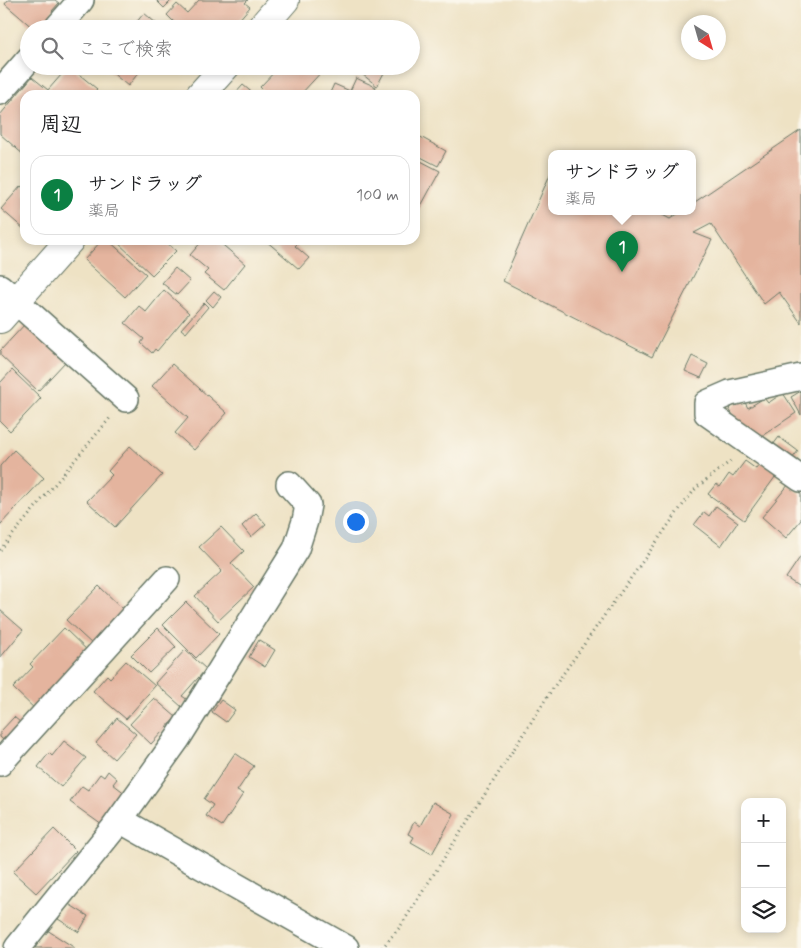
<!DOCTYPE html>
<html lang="ja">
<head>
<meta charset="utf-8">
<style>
	body { margin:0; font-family:Mynerve,"Klee One",sans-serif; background:#f6f6f6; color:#202124 }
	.controls { position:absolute; right:15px; bottom:15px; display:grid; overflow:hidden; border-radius:10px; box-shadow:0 2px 8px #0003 }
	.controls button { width:45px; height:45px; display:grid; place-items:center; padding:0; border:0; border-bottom:1px solid #e0e0e0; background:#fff; color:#202124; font:25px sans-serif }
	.compass { position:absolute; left:681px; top:15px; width:45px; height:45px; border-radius:50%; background:#fff; box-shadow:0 2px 8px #0003; rotate:143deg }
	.you { position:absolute; left:355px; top:521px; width:18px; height:18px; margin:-12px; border:4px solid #fff; border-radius:50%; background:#1a73e8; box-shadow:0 0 0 8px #1a73e833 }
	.badge { display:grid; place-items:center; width:32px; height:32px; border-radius:50%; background:#0b8043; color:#fff; font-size:16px; font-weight:700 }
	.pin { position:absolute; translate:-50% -41px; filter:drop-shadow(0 1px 2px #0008) }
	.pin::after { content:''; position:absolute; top:26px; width:18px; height:15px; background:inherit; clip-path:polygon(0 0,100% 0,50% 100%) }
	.popup { position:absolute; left:548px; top:150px; width:148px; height:65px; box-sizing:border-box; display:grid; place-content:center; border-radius:10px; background:#fff; filter:drop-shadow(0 1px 4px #0005); font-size:16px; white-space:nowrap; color:#757577 }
	.popup b { font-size:19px; color:#202124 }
	.popup::after { content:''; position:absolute; left:50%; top:100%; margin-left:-10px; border:10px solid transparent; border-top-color:#fff }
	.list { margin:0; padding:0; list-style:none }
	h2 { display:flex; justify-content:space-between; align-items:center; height:65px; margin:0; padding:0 20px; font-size:21px }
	h2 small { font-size:16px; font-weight:400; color:#757577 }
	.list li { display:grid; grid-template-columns:32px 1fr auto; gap:15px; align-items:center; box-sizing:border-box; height:80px; margin:0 10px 10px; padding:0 10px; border:1px solid #e0e0e0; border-radius:15px }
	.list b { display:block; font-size:19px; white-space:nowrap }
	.list p { margin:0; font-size:16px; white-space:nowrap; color:#757577 }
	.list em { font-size:16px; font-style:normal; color:#757577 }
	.icon { flex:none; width:28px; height:28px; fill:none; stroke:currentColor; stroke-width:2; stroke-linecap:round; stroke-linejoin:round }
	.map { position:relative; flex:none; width:801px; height:948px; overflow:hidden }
	.search { position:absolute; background:#fff; box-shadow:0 2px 8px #0003; left:20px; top:20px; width:400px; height:55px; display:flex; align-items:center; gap:12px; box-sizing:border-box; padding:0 18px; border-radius:28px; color:#757577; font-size:19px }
	.panel { position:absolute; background:#fff; box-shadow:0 2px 8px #0003; left:20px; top:90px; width:400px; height:155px; border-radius:15px }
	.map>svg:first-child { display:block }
</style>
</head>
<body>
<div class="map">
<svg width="801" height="948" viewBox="0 0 801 948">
	<rect width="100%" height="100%" fill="#fbf7ec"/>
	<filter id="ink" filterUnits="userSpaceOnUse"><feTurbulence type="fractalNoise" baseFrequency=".02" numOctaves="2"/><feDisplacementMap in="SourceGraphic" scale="10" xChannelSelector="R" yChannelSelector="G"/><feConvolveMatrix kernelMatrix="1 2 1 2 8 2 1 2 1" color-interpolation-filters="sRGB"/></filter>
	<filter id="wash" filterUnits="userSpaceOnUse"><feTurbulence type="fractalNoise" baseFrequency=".0096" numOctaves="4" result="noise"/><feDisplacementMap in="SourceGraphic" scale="20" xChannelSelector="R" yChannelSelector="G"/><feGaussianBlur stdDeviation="1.12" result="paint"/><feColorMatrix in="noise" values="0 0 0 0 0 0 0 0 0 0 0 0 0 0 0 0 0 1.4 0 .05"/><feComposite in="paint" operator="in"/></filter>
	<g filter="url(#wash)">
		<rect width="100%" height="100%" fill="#eee2c4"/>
		<g id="blocks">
			<g fill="#e4b49e">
				<path d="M8,0H55L59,3L52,11L59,17L49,29H34L5,4Z"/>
				<path d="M156,0H172L164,8Z"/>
				<path d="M199,0H248L245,3L250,7L231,29H181L167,15L177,4L187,13Z"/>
				<path d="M144,13L163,29H131Z"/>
				<path d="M69,66L97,89L91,95H25V156L0,134V115L32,77L48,90Z"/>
				<path d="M104,66H144L128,86Z"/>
				<path d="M280,66H324L325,68L300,95H268L260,87Z"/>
				<path d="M352,66H382L386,69L377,86Z"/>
				<path d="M356,78L376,87L372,95H329L334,84L350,91Z"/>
				<path d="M243,85L255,95H234Z"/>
				<path d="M801,130V323L779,292L764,304L711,224L694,233L712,240L652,357L503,281L552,170V211H655L670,219L682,211H692V204Z"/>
				<path d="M415,134L446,151L438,166L415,154Z"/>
				<path d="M415,158L440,171L415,217Z"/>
				<path d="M21,186L25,189V230L1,209Z"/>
				<path d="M102,240H108L146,274L125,297L84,260Z"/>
				<path d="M115,240H164L176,251L152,275Z"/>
				<path d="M203,240H217L245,264L224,290L204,274L208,270L190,255Z"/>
				<path d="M265,240H301L295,246L309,258L299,269Z"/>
				<path d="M175,268L190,281L177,295L162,283Z"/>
				<path d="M164,290L189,313L157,351L155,349L152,353L141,343L144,339L125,323L139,306L146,312Z"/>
				<path d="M214,291L221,297L213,307L206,300Z"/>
				<path d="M204,303L208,307L186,333L181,329Z"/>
				<path d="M26,323L66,361L38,391L0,355V351Z"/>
				<path d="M692,356L708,364L701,378L685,371Z"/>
				<path d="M172,364L227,413L194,450L175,433L188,418L152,386Z"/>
				<path d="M12,370L41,398L10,431L0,421V383Z"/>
				<path d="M801,391V415L791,397Z"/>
				<path d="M783,393L796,413L756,440L743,430L729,409L743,399L748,408L764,398L768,403Z"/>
				<path d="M779,437L798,451L792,459L773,445Z"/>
				<path d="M130,446L162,475L115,527L87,501L112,475L108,471Z"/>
				<path d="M14,450L44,478L0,525V466Z"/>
				<path d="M745,461L756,469L762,461L778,473L744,520L708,494L716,484L720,487L729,474L733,477Z"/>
				<path d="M789,484L801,494V520L786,538L762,517Z"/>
				<path d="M716,506L738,522L721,546L694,525L704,512L709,516Z"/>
				<path d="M256,513L266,524L251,537L242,526Z"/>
				<path d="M221,527L244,551L231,563L254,587L218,621L195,596L222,571L199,547Z"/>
				<path d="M801,556V588L786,578Z"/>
				<path d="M99,586L125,611L93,645L66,620Z"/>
				<path d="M186,602L219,634L196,658L163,625Z"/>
				<path d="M0,610L23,630L0,658Z"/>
				<path d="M64,628L91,654L39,713L13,688L33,667L30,664Z"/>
				<path d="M158,628L176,647L149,673L131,655Z"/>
				<path d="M259,640L275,650L265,667L249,657Z"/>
				<path d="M185,650L206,669L182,696L188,700L182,707L155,683Z"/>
				<path d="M126,661L155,686L126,719L93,691L107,675L110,678Z"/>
				<path d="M154,698L176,717L151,744L130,724Z"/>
				<path d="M221,700L235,710L226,722L212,712Z"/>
				<path d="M14,717L27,728L10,746L0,737V732Z"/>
				<path d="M117,718L136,734L114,759L96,743Z"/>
				<path d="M64,741L86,758L61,787L38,767L49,753L52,756Z"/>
				<path d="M235,753L254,766L237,791L243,794L222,826L206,816L213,805L204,799Z"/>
				<path d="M108,771L117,779L113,784L126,794L102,825L70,802L82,786L88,790L100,774L104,777Z"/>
				<path d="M433,802L454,814L432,854L411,842L414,837L408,834L414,822L420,826Z"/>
				<path d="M54,829L76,851L36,893L13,872Z"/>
				<path d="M67,903L88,916L79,932L58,919Z"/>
				<path d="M47,930L75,948H35Z"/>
			</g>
		</g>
	</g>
	<g filter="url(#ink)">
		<use href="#blocks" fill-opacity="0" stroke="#677766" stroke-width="1"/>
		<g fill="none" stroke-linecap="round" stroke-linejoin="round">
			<g stroke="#677766" stroke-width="28">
				<g id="street">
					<path d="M56,29L81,0"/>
					<path d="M0,92L29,59"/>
					<path d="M0,287L126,399"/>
					<path d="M801,377L730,393L707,403V413L801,479"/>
					<path d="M0,763L167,579"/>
					<path d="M120,820L346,948"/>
					<path d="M17,948L113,829L178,738L296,549L305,521L308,505L289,484"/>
				</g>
			</g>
			<g stroke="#677766" stroke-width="30">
				<g id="secondary">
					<path d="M260,29L285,0"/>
					<path d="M200,95L226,66"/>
					<path d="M0,319L70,240"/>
				</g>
			</g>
			<g stroke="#677766" stroke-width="3" stroke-dasharray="1 4" stroke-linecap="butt">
				<path d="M0,550L110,418"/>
				<path d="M382,948L400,927L551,691L679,510L696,488L732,460"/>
			</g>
			<use href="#street" stroke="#fff" stroke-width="25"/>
			<use href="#secondary" stroke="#fff" stroke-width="28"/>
		</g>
	</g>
</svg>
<div class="controls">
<button>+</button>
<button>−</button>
<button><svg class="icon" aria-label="layers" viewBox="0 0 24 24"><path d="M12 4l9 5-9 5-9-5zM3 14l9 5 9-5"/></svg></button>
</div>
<svg class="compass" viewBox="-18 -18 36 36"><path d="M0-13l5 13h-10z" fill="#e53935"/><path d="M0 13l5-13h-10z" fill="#757577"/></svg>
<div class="you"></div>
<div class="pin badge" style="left:622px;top:272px">1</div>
<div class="popup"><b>サンドラッグ</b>薬局</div>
<div class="search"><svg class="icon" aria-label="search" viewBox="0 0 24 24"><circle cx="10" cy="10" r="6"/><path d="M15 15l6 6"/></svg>ここで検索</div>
<section class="panel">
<h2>周辺<small></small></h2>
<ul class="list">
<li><span class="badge">1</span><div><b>サンドラッグ</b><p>薬局</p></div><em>100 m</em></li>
</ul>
</section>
</div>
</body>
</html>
